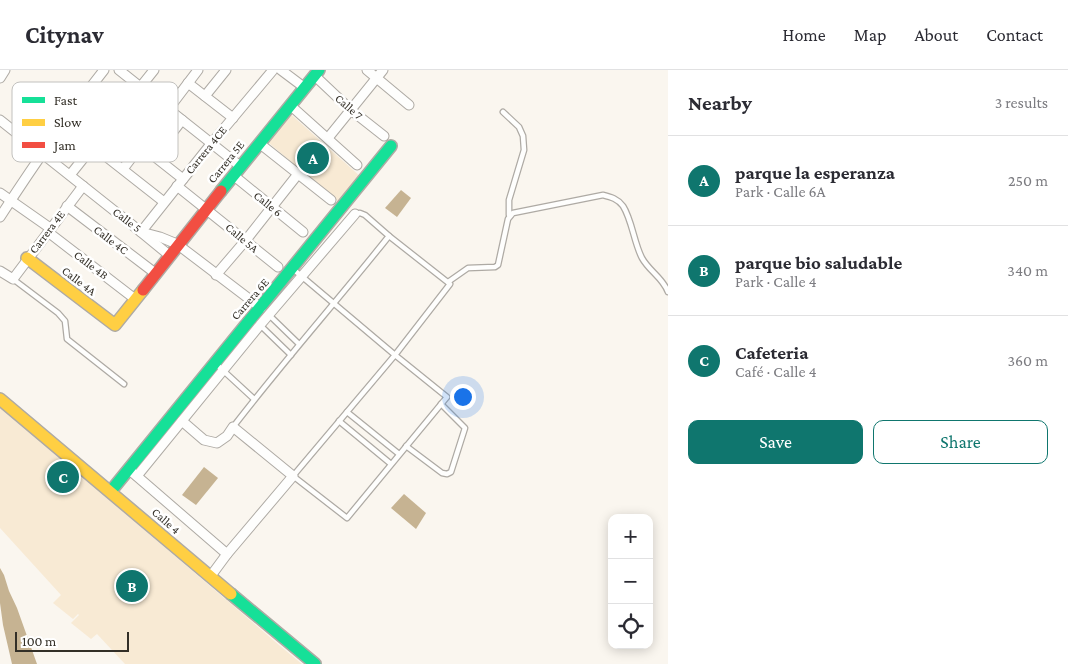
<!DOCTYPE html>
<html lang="en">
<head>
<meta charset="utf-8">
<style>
	body { margin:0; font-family:"Crimson Pro",serif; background:#f2f2f3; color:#2b2b33 }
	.controls { position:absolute; right:15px; bottom:15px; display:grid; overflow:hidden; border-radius:10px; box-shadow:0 2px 12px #0003 }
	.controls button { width:45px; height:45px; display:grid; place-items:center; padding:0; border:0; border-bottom:1px solid #e1e1e2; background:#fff; color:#2b2b33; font:25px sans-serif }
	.scale { position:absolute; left:15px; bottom:12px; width:114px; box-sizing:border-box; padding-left:5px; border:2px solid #332f27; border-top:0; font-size:14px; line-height:18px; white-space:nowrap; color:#332f27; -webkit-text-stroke:4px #fff; paint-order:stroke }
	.you { position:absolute; left:462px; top:326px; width:18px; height:18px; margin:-12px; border:4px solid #fff; border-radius:50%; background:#1a73e8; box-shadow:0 0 0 8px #1a73e833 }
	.badge { display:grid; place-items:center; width:32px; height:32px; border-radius:50%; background:#0f766e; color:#fff; font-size:16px; font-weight:700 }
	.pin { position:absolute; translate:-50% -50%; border:2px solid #fff; box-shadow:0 1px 5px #0006 }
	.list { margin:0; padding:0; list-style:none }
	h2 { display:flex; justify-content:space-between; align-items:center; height:65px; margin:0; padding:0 20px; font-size:21px }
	h2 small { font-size:16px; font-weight:400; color:#7c7c81 }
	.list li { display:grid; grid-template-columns:32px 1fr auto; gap:15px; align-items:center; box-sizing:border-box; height:90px; padding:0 20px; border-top:1px solid #e1e1e2 }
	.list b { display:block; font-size:19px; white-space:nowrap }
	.list p { margin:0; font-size:16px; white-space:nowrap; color:#7c7c81 }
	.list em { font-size:16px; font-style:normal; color:#7c7c81 }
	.actions { display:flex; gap:10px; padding:15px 20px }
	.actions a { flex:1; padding:11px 0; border:1px solid #0f766e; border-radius:10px; text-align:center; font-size:18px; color:#0f766e }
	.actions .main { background:#0f766e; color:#fff }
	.icon { flex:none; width:28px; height:28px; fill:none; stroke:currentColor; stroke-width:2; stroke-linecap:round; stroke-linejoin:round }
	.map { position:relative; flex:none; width:668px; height:594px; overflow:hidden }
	header { display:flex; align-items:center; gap:30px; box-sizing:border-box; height:70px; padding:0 25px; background:#fff; border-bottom:1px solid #e1e1e2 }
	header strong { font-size:24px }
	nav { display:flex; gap:28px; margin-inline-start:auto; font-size:18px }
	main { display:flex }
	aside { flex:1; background:#fff }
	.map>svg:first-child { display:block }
</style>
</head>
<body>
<header>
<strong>Citynav</strong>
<nav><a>Home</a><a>Map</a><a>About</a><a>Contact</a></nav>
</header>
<main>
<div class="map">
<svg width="668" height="594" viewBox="0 0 668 594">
	<rect width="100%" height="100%" fill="#faf6ef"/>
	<g fill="#f8ead4">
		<path d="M286,40L362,108L341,134L263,68Z"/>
		<path d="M0,336L279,575L302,594H125L97,564L91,569L71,553L79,545L78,544L73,549L53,533L61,525L0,458Z"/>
	</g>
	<g fill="#c6b392">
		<path d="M401,120L411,128L397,147L385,138Z"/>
		<path d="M204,397L218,408L196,435L182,425Z"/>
		<path d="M404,424L426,443L416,459L391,438Z"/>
		<path d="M0,498L4,505L9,521L17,538L37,594H12L3,555L0,533Z"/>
	</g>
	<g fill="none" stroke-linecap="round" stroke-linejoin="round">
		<g stroke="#aeaaa4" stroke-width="7">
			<g id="lane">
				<path d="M503,42L519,57L523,66L524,80L509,130V145"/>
				<path d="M293,199L395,285L450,214L389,166"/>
				<path d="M13,209L58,243L65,251L67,269L124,314"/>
				<path d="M448,212L468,198L495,197L498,195L508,149L513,143L603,125C611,127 618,129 623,136C632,150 634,173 642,188C649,201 663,208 668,222"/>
				<path d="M268,244L299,274"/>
				<path d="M260,255L291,285"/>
				<path d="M395,285L447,327L347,448L293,406Z"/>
				<path d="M215,293L254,329"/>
				<path d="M347,342L399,384"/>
				<path d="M339,351L391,394"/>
				<path d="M233,357C283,292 338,230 389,166L365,145L360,143L355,144"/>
				<path d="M406,376L442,403L447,404L451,402L465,358L441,334"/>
			</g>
		</g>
		<g stroke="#aeaaa4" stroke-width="11">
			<g id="street">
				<path d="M119,0L240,96"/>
				<path d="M281,0L305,18"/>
				<path d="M367,0L409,35"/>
				<path d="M315,6L351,40L384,66"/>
				<path d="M0,8L5,0"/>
				<path d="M188,13L233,48"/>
				<path d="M205,26L226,0"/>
				<path d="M290,35L357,95"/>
				<path d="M0,50L141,162L160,167L177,174L261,238"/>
				<path d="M112,53L183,109"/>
				<path d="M328,68L383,0"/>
				<path d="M259,73L331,130"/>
				<path d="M94,77L164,132"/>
				<path d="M154,86L182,50"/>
				<path d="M123,99L198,0"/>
				<path d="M70,105L154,0"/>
				<path d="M233,105L303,162"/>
				<path d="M177,116L278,197"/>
				<path d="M0,123L50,158"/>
				<path d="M67,136L155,203"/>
				<path d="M0,147C33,96 66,48 104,0"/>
				<path d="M48,162L135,229"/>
				<path d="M169,185L141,162L211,74L273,0"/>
				<path d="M0,201L13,209L83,116"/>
				<path d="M216,205L246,170L298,104"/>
				<path d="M182,351L204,370L217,373L227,366L233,357L293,406L227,484L210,507"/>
				<path d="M132,402L227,484"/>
				<path d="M137,406L260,255L355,144"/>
			</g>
		</g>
		<g stroke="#aeaaa4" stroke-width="14">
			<g id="fast">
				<path d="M221,121L319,0"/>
				<path d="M111,421L391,76"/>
				<path d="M231,524L315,594"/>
			</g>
		</g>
		<g stroke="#aeaaa4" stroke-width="14">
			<g id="slow">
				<path d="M27,188L115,255L143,220"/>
				<path d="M0,329L231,524"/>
			</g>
		</g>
		<g stroke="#aeaaa4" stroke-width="14">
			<path id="jam" d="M143,220L221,121"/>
		</g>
		<use href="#lane" stroke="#fefefd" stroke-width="4.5"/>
		<use href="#street" stroke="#fefefd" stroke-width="9"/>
		<use href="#fast" stroke="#16e098" stroke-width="11"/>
		<use href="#slow" stroke="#ffcf43" stroke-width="11"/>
		<use href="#jam" stroke="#f24e42" stroke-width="11"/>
	</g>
	<g text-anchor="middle" stroke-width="5" stroke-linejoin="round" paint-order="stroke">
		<g font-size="12" fill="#332f27" stroke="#fff">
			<text transform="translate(349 37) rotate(41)" y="4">Calle 7</text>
			<text transform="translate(206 80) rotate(-51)" y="4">Carrera 4CE</text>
			<text transform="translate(226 92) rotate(-51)" y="4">Carrera 5E</text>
			<text transform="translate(268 134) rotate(39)" y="4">Calle 6</text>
			<text transform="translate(127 150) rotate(37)" y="4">Calle 5</text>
			<text transform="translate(47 162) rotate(-53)" y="4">Carrera 4E</text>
			<text transform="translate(242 168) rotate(40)" y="4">Calle 5A</text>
			<text transform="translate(111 170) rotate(37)" y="4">Calle 4C</text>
			<text transform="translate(91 195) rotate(37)" y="4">Calle 4B</text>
			<text transform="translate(79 211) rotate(37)" y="4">Calle 4A</text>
			<text transform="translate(250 229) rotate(-49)" y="4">Carrera 6E</text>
			<text transform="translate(166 451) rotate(41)" y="4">Calle 4</text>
		</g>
	</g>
	<rect x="12" y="12" width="166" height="80" rx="8" fill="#fff" stroke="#c2c1be" stroke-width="1"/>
	<rect x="22" y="27" width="23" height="6" fill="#16e098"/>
	<rect x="22" y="49" width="23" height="7" fill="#ffcf43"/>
	<rect x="22" y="72" width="23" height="6" fill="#f24e42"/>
	<g font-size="14" fill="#332f27">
		<text x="54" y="35">Fast</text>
		<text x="54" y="57">Slow</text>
		<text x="54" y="80">Jam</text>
	</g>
</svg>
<div class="controls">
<button>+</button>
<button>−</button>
<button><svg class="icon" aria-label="locate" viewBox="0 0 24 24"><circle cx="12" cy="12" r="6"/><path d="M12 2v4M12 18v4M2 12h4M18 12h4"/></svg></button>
</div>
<div class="scale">100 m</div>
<div class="you"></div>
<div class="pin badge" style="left:313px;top:88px">A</div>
<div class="pin badge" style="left:132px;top:516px">B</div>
<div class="pin badge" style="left:63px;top:407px">C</div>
</div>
<aside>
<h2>Nearby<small>3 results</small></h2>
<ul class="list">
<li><span class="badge">A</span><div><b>parque la esperanza</b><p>Park · Calle 6A</p></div><em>250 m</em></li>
<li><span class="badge">B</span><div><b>parque bio saludable</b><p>Park · Calle 4</p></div><em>340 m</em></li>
<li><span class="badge">C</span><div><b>Cafeteria</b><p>Café · Calle 4</p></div><em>360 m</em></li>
</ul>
<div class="actions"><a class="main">Save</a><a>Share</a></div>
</aside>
</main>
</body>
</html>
